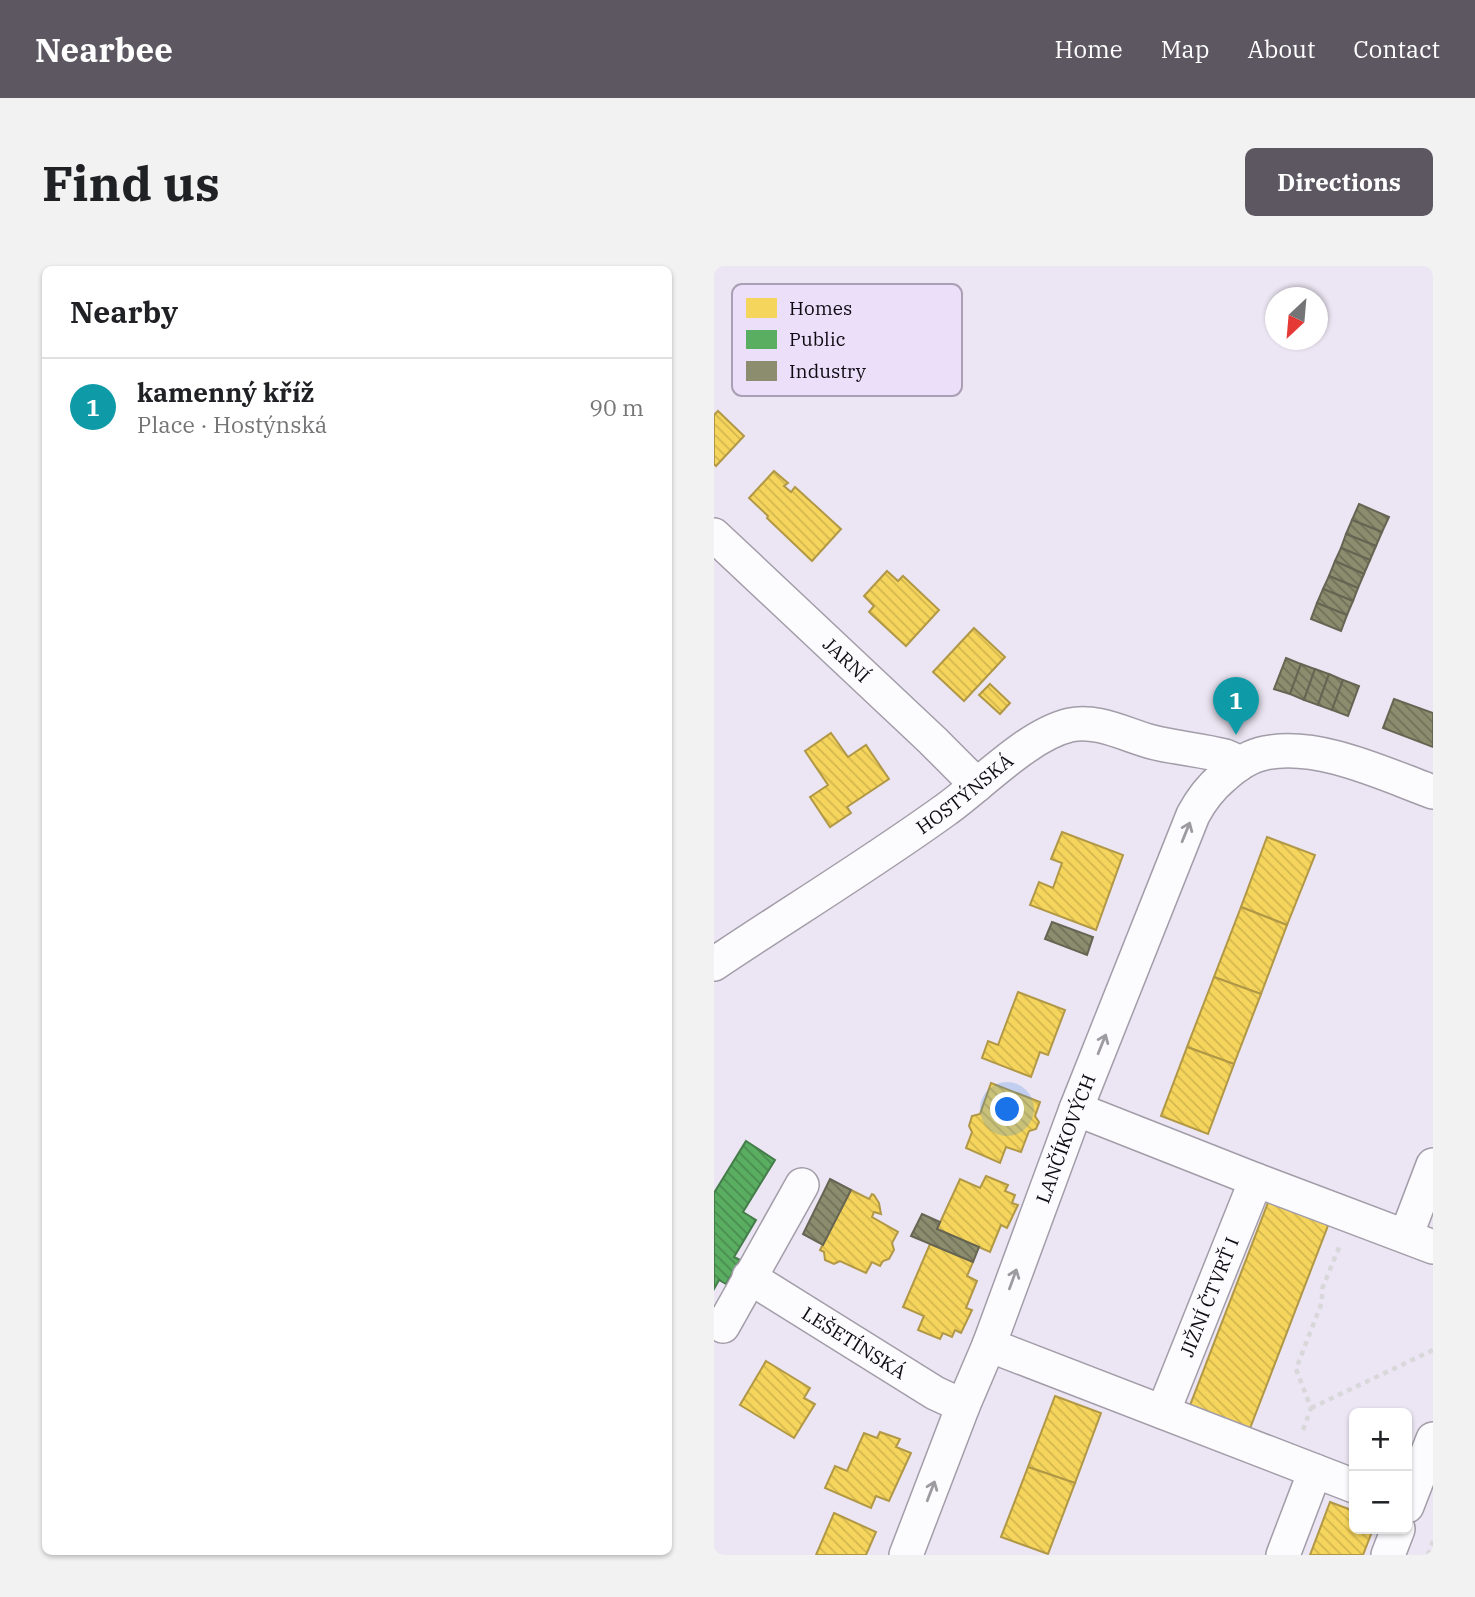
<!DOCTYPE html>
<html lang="en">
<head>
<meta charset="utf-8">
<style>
	body { margin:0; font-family:"IBM Plex Serif",serif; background:#f2f2f2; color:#202124 }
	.controls { position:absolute; right:21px; bottom:21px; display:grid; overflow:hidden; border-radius:10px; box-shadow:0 2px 5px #0004 }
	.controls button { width:63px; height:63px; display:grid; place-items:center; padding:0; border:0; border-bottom:2px solid #e0e0e0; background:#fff; color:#202124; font:35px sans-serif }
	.compass { position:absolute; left:551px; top:21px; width:63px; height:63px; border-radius:50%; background:#fff; box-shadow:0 2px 5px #0004; rotate:206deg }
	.you { position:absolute; left:294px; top:844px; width:24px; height:24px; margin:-18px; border:5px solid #fff; border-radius:50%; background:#1a73e8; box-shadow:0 0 0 10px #1a73e833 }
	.badge { display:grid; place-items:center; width:46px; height:46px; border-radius:50%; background:#5c5761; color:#fff; font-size:23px; font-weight:700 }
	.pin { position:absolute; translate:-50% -58px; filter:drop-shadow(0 2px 4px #0008) }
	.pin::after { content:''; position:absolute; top:37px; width:24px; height:21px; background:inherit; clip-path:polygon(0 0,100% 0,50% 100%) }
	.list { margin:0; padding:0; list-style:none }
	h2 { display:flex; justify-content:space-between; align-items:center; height:91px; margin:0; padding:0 28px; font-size:30px }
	h2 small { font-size:23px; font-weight:400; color:#757577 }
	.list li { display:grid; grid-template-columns:46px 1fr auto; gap:21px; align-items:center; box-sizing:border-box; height:98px; padding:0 28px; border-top:2px solid #e0e0e0 }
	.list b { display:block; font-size:26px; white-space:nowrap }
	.list p { margin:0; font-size:23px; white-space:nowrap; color:#757577 }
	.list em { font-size:23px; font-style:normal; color:#757577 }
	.map { position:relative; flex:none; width:719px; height:1289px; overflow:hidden; border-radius:10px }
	header { display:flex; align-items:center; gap:42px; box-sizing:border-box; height:98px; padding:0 35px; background:#5c5761; color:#fff }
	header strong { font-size:33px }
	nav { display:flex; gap:38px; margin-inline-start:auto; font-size:24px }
	.intro { display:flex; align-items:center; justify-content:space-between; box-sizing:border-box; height:168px; padding:0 42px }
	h1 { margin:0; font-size:49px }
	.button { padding:18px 32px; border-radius:10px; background:#5c5761; color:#fff; font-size:24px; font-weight:700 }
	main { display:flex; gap:42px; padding:0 42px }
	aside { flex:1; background:#fff; border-radius:10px; box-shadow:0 2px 5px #0004 }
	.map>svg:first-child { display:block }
</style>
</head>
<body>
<header>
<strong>Nearbee</strong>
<nav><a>Home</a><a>Map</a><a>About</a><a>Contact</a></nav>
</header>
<div class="intro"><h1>Find us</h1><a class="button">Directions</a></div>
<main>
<aside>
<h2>Nearby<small></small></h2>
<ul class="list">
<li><span class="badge" style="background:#0f9aa8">1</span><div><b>kamenný kříž</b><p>Place · Hostýnská</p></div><em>90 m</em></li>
</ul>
</aside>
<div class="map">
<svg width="719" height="1289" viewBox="0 0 719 1289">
	<defs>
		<pattern id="homes-back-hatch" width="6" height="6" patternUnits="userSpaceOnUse" patternTransform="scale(1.75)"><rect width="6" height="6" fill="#f6d55c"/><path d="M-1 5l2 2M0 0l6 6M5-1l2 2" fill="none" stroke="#d2b64f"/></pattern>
		<pattern id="public-back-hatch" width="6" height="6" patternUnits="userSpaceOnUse" patternTransform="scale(1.75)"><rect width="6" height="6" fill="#5aae61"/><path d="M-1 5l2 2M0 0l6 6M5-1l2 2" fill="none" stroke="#498c4f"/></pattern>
		<pattern id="industry-back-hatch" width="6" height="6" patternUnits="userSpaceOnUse" patternTransform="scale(1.75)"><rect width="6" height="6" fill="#8c8c6e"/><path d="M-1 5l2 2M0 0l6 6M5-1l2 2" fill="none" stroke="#717159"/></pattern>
	</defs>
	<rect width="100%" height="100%" fill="#ece5f3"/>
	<g fill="url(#homes-back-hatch)" stroke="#b19846" stroke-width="2">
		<path d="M4,145L30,170L2,200L0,198V149Z"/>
		<path d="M60,205L74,217L70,220L77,226L81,221L127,263L98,295L53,252L54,250L35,232Z"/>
		<path d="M173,305L184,315L189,310L225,344L192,380L155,346L160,340L150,330Z"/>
		<path d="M260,362L291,391L250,435L219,406Z"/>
		<path d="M276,418L296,437L286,448L265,429Z"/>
		<path d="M117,467L134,491L152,479L175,513L133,541L137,547L116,561L96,531L114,519L91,485Z"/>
		<path d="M348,566L409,589L382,664L316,639L325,616L339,622L348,597L337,593Z"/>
		<path d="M553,571L601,589L573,659L527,641Z"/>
		<path d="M527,641L573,659L547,728L500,711Z"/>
		<path d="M500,711L547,728L520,798L473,781Z"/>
		<path d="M304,726L351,744L334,789L326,786L317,811L268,792L274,775L284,779Z"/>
		<path d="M473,781L520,798L494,868L447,850Z"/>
		<path d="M277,817L326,836L321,850L325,856L322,863L315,865L307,886L292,881L286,897L252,882L258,866L255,860L258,850L266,848Z"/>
		<path d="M272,910L294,919L291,925L301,929L298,937L304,939L293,962L287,959L276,986L223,963L246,913L266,922Z"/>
		<path d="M137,924L155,933L158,928L160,929L165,937L167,948L160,946L158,951L184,966L178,977L180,984L175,993L169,995L166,1000L158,996L152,1007L126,995L120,998L111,994L110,986L106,984Z"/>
		<path d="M555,934L615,957L535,1165L475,1142Z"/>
		<path d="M216,978L259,996L253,1010L263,1015L252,1042L258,1044L247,1067L241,1064L238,1071L229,1067L226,1073L204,1064L210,1050L189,1041Z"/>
		<path d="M52,1095L96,1122L90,1132L101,1138L80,1172L26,1139Z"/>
		<path d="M341,1130L387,1147L361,1217L314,1201Z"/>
		<path d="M166,1166L186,1173L182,1181L197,1187L175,1235L162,1230L157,1242L111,1222L121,1200L133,1205L150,1167L163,1172Z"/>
		<path d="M314,1201L361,1217L334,1288L287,1271Z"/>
		<path d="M616,1236L640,1245V1263H659L649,1289H596Z"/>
		<path d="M120,1247L162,1266L152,1289H102Z"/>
	</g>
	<path fill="url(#public-back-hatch)" stroke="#447d4a" stroke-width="2" d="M32,875L61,894L29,946L42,954L20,991L26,994L12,1018L5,1014L0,1023V927Z"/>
	<g fill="url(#industry-back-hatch)" stroke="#666553" stroke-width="2">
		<path d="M645,238L675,251L668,266L638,254Z"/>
		<path d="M638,254L668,266L662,280L632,268Z"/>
		<path d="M632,268L662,280L656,294L627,282Z"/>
		<path d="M627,282L656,294L650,308L621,295Z"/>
		<path d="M621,295L650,308L644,322L615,310Z"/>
		<path d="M615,310L644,322L639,335L609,323Z"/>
		<path d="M609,323L639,335L633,349L603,337Z"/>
		<path d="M603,337L633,349L627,365L597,353Z"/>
		<path d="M572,392L587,398L576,428L560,423Z"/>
		<path d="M587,398L601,403L590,434L576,428Z"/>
		<path d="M601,403L615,408L604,439L590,434Z"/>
		<path d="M615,408L629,414L618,444L604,439Z"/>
		<path d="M629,414L645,420L634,450L618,444Z"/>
		<path d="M680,433L719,447V481L669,462Z"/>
		<path d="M338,656L379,671L373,689L331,673Z"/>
		<path d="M116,913L137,924L109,979L89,968Z"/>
		<path d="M208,948L226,956L223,963L265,981L259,996L197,970Z"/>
	</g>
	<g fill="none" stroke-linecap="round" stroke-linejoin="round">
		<g stroke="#a29da8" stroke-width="36">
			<g id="street">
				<path id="s1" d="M0,269L218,474L263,519"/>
				<path id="s2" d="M0,698C76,647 155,599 230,545C266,520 313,469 356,459C383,453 412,469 438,476C462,482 487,484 511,490L518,493L524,499"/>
				<path d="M362,843L542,914L719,981"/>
				<path d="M692,970L719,899"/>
				<path id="s3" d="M35,1011L221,1127L249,1140"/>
				<path d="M9,1060L88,919"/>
				<path d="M275,1079L640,1220"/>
				<path id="s4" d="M449,1146L542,914"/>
				<path d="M693,1240L719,1173"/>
				<path id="s5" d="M192,1289L249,1140L275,1079L362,843L479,549C487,534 496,522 509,511C521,500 535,490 551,487C604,476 670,508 719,526"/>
				<path d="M569,1289L601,1205"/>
				<path d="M674,1289L684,1263"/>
			</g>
		</g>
		<g stroke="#d8d7da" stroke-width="4.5" stroke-dasharray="5 5" stroke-linecap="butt">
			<path d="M597,1142L719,1084"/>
			<path d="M589,1164L597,1142L582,1103L608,1036V1023L626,979"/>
			<path d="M714,1289L719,1275"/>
		</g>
		<use href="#street" stroke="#fcfbfd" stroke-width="33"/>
	</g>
	<defs><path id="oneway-shaft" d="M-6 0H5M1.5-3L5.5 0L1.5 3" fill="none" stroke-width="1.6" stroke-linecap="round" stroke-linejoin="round" transform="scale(1.75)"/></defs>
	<g stroke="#9d9b9f">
		<use href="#oneway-shaft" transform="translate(472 566) rotate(-68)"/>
		<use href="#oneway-shaft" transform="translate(388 778) rotate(-68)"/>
		<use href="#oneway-shaft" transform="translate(299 1013) rotate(-70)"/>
		<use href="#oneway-shaft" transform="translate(217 1225) rotate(-69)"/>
	</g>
	<g text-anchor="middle" stroke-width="7" stroke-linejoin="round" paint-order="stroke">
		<g font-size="19" fill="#0f0b13" stroke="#ecdff9">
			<text dy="7" stroke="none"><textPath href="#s1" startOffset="182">JARNÍ</textPath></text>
			<text dy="7" stroke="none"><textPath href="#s2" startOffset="303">HOSTÝNSKÁ</textPath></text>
			<text dy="7" stroke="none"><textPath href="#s5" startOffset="446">LANČÍKOVÝCH</textPath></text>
			<text dy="7" stroke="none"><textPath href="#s4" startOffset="124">JIŽNÍ ČTVRŤ I</textPath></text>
			<text dy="7" stroke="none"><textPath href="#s3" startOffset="124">LEŠETÍNSKÁ</textPath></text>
		</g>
	</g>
	<rect x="18" y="18" width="230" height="112" rx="10" fill="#ecdff9" stroke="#aa9fb4" stroke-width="2"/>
	<rect x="32" y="32" width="31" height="20" fill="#f6d55c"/>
	<rect x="32" y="64" width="31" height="19" fill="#5aae61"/>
	<rect x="32" y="95" width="31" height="20" fill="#8c8c6e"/>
	<g font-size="19" fill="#0f0b13">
		<text x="75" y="49">Homes</text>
		<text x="75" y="80">Public</text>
		<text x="75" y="112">Industry</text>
	</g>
</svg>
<div class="controls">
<button>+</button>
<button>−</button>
</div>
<svg class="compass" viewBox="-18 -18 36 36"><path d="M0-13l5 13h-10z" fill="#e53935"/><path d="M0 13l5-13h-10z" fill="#757577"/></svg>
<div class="you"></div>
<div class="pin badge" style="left:522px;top:469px;background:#0f9aa8">1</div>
</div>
</main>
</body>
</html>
